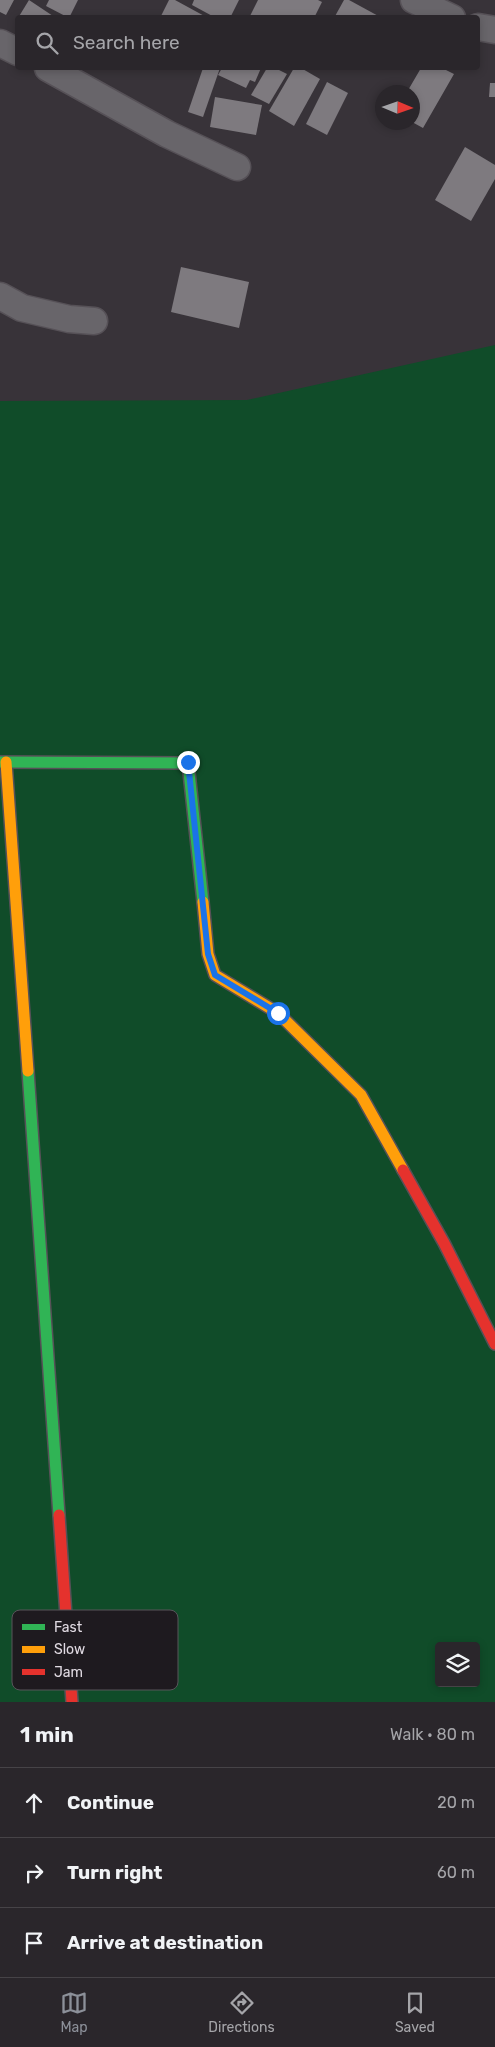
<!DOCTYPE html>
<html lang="en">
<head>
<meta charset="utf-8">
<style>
	body { margin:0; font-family:Rubik,sans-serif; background:#363237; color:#f1f3f6 }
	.controls { position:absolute; right:15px; bottom:15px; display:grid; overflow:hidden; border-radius:5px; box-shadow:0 2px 8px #0003 }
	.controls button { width:45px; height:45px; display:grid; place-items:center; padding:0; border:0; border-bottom:1px solid #464347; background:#2a262b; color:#f1f3f6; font:25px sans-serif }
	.compass { position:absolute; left:375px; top:85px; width:45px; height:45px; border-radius:50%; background:#2a262b; box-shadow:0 2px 8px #0003; rotate:92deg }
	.stop { position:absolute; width:15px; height:15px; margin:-11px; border:4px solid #1a73e8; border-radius:50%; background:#fff }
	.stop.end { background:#1a73e8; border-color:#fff; box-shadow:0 1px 5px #0008 }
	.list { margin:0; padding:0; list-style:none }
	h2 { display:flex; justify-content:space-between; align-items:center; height:65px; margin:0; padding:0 20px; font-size:21px }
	h2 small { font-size:16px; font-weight:400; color:#a5a5a9 }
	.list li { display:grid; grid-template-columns:32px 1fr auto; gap:15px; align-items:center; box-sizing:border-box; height:70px; padding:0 20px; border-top:1px solid #464347 }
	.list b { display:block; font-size:19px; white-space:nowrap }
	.list em { font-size:16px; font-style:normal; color:#a5a5a9 }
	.icon { flex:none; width:28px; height:28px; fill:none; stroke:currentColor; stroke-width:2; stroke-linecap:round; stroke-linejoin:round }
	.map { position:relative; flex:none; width:495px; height:1702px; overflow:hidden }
	.search { position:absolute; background:#2a262b; box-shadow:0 2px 8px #0003; left:15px; right:15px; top:15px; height:55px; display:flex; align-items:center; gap:12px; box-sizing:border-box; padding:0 18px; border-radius:5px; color:#a5a5a9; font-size:19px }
	.sheet { height:275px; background:#2a262b }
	nav { display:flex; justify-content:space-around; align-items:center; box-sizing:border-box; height:70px; border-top:1px solid #464347; background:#2a262b; font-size:14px; color:#a5a5a9 }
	nav a { display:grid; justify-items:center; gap:2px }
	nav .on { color:#8c9099 }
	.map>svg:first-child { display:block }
</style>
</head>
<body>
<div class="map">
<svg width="495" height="1702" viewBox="0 0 495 1702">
	<rect width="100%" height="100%" fill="#383339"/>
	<path fill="#104c29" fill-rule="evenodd" d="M495,345V1702H0V401L247,400ZM439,1646H476V1683H439Z"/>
	<g fill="#7e7a7f">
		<path d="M0,0H14L6,15L0,12Z"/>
		<path d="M29,0L56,18H18Z"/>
		<path d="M49,0H78L69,18L46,6Z"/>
		<path d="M169,0H175L208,18H160Z"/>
		<path d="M194,0H239L230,18H216L192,5Z"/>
		<path d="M258,0H318L322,2L314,18H249Z"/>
		<path d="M344,0H349L382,18H334Z"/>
		<path d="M203,68H220L203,117L188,112Z"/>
		<path d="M222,68H261L255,82L250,80L246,88L218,75Z"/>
		<path d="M267,68H275L287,74L269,104L251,95Z"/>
		<path d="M294,68H301L320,79L294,126L269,111Z"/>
		<path d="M421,68H442L454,74L423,128L412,122V92H407Z"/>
		<path d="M327,82L348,93L327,135L306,124Z"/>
		<path d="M490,83H495V97H489Z"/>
		<path d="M215,97L262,105L256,135L210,127Z"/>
		<path d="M465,147L495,165V179L471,221L435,200Z"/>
		<path d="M181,267L249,282L239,328L171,312Z"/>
	</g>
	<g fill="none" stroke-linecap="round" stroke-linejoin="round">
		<g stroke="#565157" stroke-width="29">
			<g id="street">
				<path d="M414,0L452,18"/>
				<path d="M478,27L495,30"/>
				<path d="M0,43L18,52"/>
				<path d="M48,68L167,134L237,167"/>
				<path d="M0,296L22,308L69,319L94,321"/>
			</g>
		</g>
		<g stroke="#565157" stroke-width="14">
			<g id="fast">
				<path d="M0,762L188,763L203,902"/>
				<path d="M28,1071L59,1515"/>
			</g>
		</g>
		<g stroke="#565157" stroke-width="14">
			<g id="slow">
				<path d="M6,762L28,1071"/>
				<path d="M203,902L208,954L215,975L278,1013L361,1095L403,1170"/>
			</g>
		</g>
		<g stroke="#565157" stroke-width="14">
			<g id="jam">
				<path d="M403,1170L444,1243L495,1344"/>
				<path d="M59,1515L72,1702"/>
			</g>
		</g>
		<use href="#street" stroke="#68656a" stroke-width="26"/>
		<use href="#fast" stroke="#30b455" stroke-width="11"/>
		<use href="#slow" stroke="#ff9f0a" stroke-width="11"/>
		<use href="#jam" stroke="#e5322d" stroke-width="11"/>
	</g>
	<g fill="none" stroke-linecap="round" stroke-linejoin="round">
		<path stroke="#1a73e8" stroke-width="6" d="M188,762L208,954L215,975L278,1013"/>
	</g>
	<rect x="12" y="1610" width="166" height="80" rx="8" fill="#1e1a1f" stroke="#58545a" stroke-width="1"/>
	<rect x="22" y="1624" width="23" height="6" fill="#30b455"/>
	<rect x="22" y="1646" width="23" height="7" fill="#ff9f0a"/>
	<rect x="22" y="1669" width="23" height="6" fill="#e5322d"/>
	<g font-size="14" fill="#e0dae2">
		<text x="54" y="1632">Fast</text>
		<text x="54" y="1654">Slow</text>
		<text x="54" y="1677">Jam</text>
	</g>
</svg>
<div class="controls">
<button><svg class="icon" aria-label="layers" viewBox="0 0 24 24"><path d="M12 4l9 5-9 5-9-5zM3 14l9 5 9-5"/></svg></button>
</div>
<svg class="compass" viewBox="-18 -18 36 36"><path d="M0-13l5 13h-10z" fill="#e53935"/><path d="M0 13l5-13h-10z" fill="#a5a5a9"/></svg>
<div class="stop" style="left:278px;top:1013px"></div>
<div class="stop end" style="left:188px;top:762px"></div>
<div class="search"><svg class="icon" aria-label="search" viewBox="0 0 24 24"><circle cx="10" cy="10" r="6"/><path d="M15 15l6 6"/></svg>Search here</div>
</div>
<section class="sheet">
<h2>1 min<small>Walk · 80 m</small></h2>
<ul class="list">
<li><svg class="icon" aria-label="ahead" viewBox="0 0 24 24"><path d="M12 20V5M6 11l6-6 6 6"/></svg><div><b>Continue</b></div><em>20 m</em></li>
<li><svg class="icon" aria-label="right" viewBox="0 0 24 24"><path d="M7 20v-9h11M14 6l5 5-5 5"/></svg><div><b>Turn right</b></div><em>60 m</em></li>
<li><svg class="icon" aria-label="arrive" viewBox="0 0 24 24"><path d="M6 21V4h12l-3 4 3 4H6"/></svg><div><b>Arrive at destination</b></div></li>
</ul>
</section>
<nav>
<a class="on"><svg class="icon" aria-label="map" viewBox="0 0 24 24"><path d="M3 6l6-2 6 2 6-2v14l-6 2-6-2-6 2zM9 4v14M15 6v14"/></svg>Map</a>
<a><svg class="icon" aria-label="directions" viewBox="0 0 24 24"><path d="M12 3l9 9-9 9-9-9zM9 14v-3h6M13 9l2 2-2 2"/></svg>Directions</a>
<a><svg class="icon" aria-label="saved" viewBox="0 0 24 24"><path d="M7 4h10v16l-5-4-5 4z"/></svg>Saved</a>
</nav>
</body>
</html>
